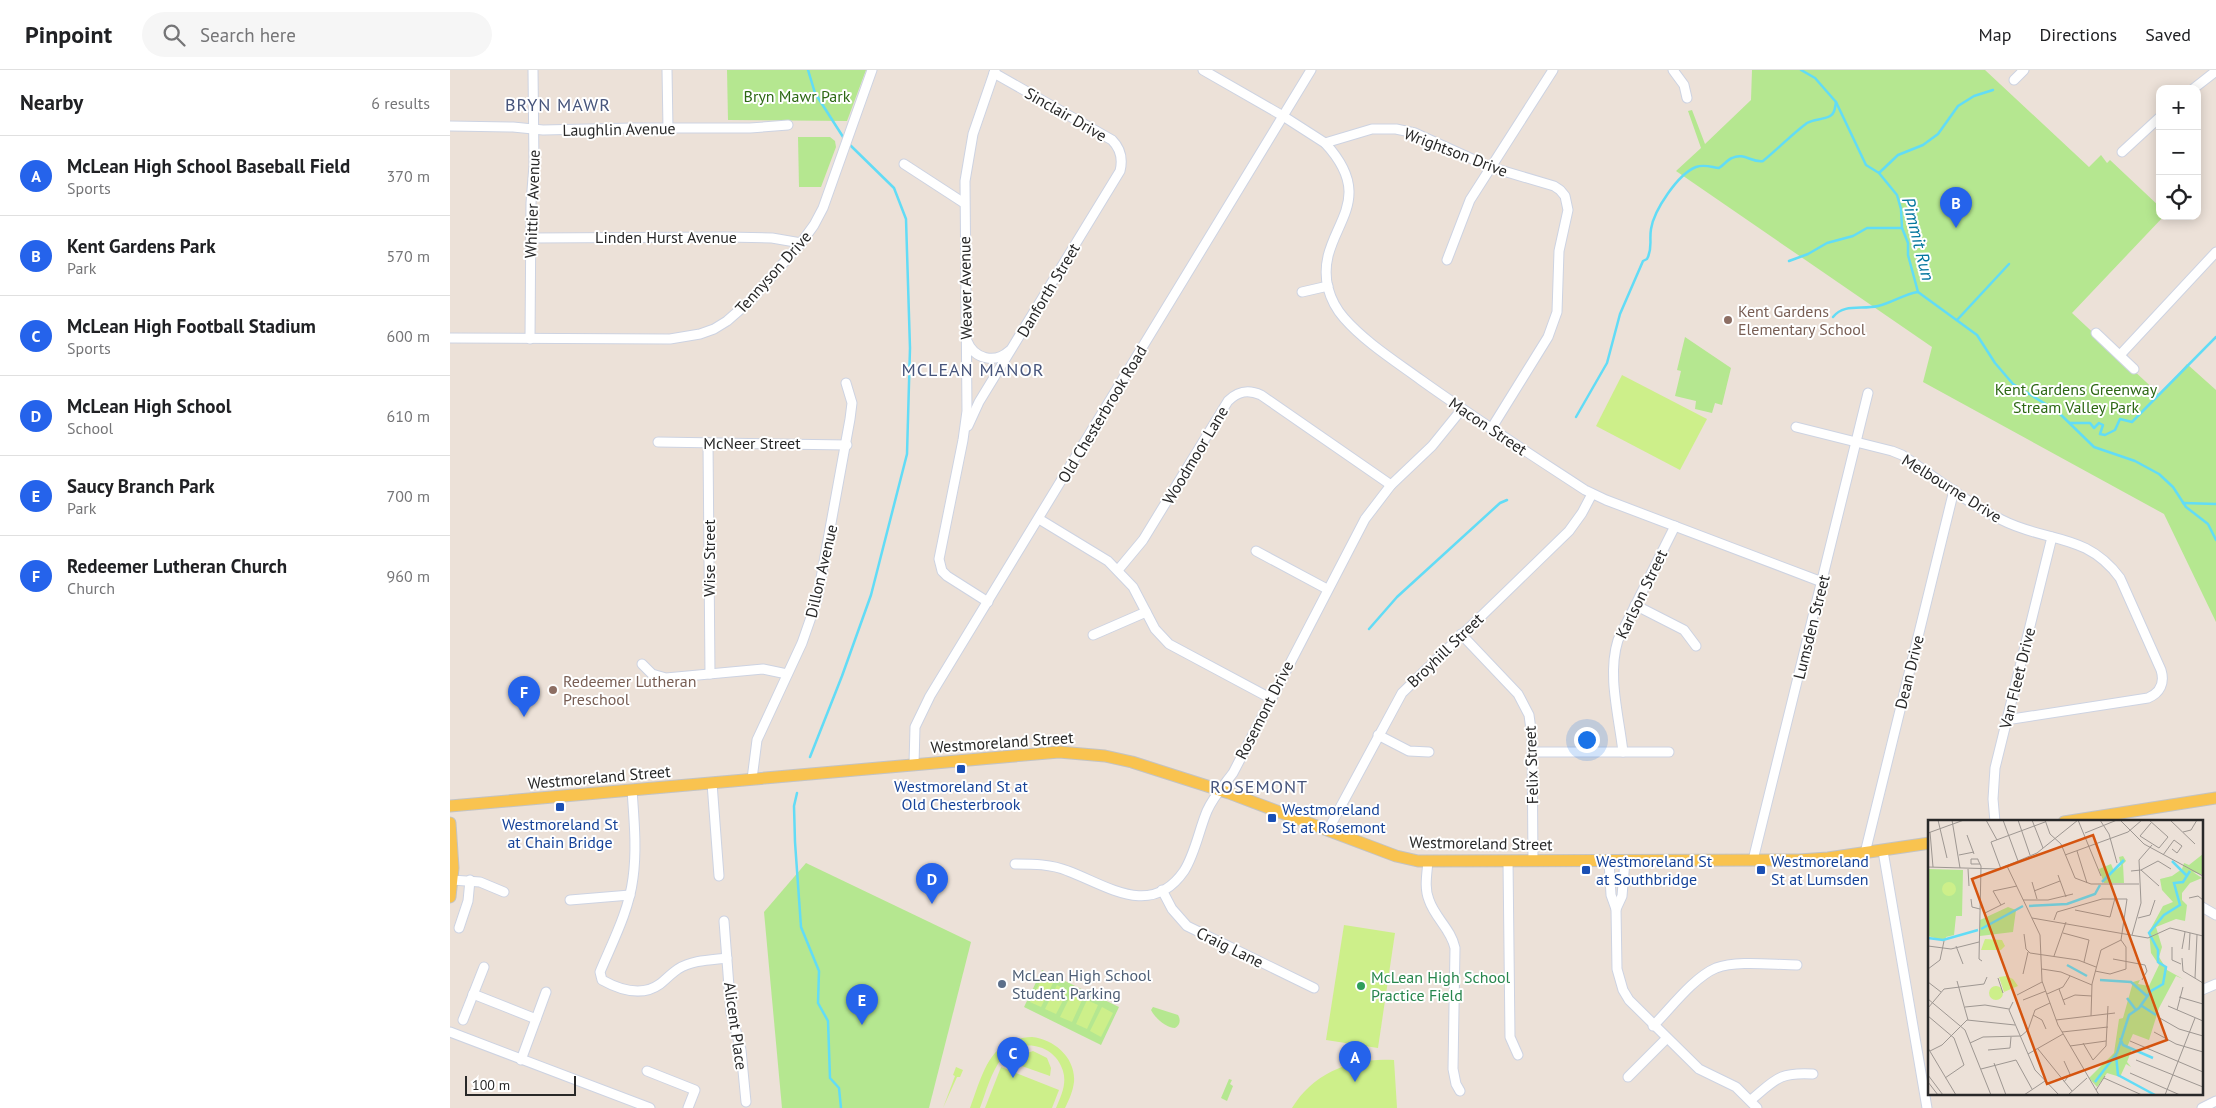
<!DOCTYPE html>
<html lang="en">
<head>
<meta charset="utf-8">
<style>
	body { margin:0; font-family:"PT Sans",sans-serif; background:#f6f6f6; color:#202124 }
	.controls { position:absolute; right:15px; top:15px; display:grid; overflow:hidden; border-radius:10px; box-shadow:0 2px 12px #0003 }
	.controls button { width:45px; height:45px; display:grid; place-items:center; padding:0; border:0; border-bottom:1px solid #e0e0e0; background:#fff; color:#202124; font:25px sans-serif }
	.scale { position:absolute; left:15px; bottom:12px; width:111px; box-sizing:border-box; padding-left:5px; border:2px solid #282828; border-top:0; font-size:14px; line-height:18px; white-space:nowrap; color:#282828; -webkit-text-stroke:4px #fff; paint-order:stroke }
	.you { position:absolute; left:1136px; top:669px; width:18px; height:18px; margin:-12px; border:4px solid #fff; border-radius:50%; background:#1a73e8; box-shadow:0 0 0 8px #1a73e833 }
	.badge { display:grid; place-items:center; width:32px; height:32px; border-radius:50%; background:#2563eb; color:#fff; font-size:16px; font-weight:700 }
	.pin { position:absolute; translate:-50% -41px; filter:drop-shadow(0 1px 2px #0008) }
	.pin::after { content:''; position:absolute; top:26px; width:18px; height:15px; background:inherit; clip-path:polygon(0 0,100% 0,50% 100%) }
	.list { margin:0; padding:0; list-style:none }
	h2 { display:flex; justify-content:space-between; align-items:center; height:65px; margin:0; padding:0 20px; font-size:21px }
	h2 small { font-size:16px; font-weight:400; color:#757577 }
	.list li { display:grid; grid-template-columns:32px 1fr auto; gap:15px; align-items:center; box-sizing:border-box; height:80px; padding:0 20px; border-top:1px solid #e0e0e0 }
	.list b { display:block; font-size:19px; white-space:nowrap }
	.list p { margin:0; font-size:16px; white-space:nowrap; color:#757577 }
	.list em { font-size:16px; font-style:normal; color:#757577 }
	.icon { flex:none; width:28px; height:28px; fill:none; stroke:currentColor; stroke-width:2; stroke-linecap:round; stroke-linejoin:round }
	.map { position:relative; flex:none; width:1766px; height:1038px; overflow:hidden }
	header { display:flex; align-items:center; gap:30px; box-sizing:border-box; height:70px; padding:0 25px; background:#fff; border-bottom:1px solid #e0e0e0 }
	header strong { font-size:24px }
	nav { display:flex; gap:28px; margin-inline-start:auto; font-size:18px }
	.search { width:350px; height:45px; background:#f6f6f6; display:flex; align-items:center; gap:12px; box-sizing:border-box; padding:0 18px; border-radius:28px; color:#757577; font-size:19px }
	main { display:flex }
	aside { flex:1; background:#fff }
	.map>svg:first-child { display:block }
</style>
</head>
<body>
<header>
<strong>Pinpoint</strong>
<div class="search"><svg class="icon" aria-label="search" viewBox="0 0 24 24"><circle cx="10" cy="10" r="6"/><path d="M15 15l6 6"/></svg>Search here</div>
<nav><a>Map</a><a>Directions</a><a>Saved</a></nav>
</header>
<main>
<aside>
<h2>Nearby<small>6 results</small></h2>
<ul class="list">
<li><span class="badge">A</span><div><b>McLean High School Baseball Field</b><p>Sports</p></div><em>370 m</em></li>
<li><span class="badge">B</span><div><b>Kent Gardens Park</b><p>Park</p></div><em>570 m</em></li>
<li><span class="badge">C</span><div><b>McLean High Football Stadium</b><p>Sports</p></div><em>600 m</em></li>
<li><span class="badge">D</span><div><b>McLean High School</b><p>School</p></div><em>610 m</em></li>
<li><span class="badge">E</span><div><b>Saucy Branch Park</b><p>Park</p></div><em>700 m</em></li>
<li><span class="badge">F</span><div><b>Redeemer Lutheran Church</b><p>Church</p></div><em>960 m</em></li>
</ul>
</aside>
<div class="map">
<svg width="1766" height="1038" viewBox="0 0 1766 1038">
	<rect width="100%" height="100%" fill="#ece1d8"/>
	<g fill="#b5e790">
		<path d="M277,0H416L397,51L278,50Z"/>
		<path d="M1302,0H1535L1639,97L1651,85L1657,93L1660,90L1710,137V146H1714L1622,243L1710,325L1737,294L1766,320V552L1714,444L1473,312L1482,277L1226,101L1251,78L1238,41L1242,40L1255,74L1301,30Z"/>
		<path d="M348,67H380L385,71L386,77L371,117H349Z"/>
		<path d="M1235,267L1281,298L1272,335L1265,333L1262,343L1245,339L1246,331L1225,326L1231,301L1227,300Z"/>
		<path d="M356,793L521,872L479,1038H332L314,842Z"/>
		<path d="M592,900L669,937L651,975L574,937Z"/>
		<path d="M703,937L728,945C731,950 730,955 725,958C716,958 705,948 701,940Z"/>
		<path d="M779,1009L782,1010L780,1014L783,1016L777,1031L771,1028Z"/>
	</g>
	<g fill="#cdef8a">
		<path d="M1172,305L1257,349L1230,400L1146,356Z"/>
		<path d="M894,855L945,863L928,978L876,970Z"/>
		<path d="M592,908L603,913L591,937L580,932Z"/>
		<path d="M607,915L618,921L606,944L595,939Z"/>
		<path d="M622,923L633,928L622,952L610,947Z"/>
		<path d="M637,930L648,935L637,959L626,954Z"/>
		<path d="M652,937L663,943L651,967L640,961Z"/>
		<path d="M582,967C604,969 626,988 624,1012C623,1021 619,1030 615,1038H606C611,1026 617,1014 613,1001C605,973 569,967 552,988C541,1002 536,1022 530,1038H520C533,1004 539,968 582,967Z"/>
		<path d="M583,981L597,988L601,998L600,1006L566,994L571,985Z"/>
		<path d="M944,990L947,1038H842C863,1002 904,987 944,990Z"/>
		<path d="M506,997L513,1000L510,1007H507L493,1038L505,1006L503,1005Z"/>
		<path d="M551,997L609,1020L602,1038H535Z"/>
	</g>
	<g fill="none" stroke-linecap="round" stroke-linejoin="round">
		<g stroke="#62dcf6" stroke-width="2.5">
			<path d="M358,0L365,23L395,70"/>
			<path d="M1351,0L1365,8L1386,32L1416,95L1429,103L1447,125L1451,139L1452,158L1458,173V185L1468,222L1527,265L1545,293L1563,314L1607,341L1644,377L1685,391L1709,404L1723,417L1736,437L1758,454L1766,470"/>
			<path d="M1429,103L1448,85L1473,75L1488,64L1508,36L1524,26L1543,20"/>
			<path d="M1339,191L1358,184L1377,173L1403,166L1417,158H1452"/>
			<path d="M1383,247C1394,233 1412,240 1428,236C1442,233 1454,224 1468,222"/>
			<path d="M1507,250L1559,194"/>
			<path d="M1126,347L1157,293L1170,244L1193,191L1197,189C1203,178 1199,171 1201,159C1204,140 1228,104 1246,97C1254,94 1261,97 1269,98C1274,95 1277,90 1282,88C1294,82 1302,93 1313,91C1329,78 1341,65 1357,53C1364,49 1373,50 1380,46C1385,44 1385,37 1386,32"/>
			<path d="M1620,353H1640L1644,358L1649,353L1653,355L1650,364L1655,365L1665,360L1670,349L1682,352L1766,267"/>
			<path d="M1733,433L1766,434"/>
			<path d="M919,559L947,527L1050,433L1057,430"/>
			<path d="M360,687L392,606L421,525L457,384L460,278L456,149L444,118L399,74"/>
			<path d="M347,723L344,736L345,772L351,857L369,901L368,933L378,951L380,1008L389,1018L391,1038"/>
		</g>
		<g stroke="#cdd3e2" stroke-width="11">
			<g id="minor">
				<path d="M217,0L218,58"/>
				<path d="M753,0L833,46L875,73L922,59H946L965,63L1040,97L1104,116L1110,120L1115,126L1118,140L1109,181L1107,242L1098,267L1041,359"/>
				<path d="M1223,0L1234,15L1237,28"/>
				<path d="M1564,10L1574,0"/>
				<path d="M1743,19L1766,1"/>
				<path d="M0,56L63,57L93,60L183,58H300L338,55"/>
				<path d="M875,73C934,137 864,159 878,218C881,229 886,239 894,248C915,272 945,291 971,310C1024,348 1080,384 1135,420L1156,430L1372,512"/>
				<path d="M1672,82L1710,47"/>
				<path d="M454,94L514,133"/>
				<path d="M81,168L276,167L322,168L351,173"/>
				<path d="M997,190L1020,130L1103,0"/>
				<path d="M852,222L878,216"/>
				<path d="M1646,263L1684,299"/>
				<path d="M0,268L220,269L250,264L264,259L277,251L301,230L351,173L364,155L373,138L422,0"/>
				<path d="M80,269L81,133L84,95L83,0"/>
				<path d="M517,271C524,289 545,294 559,281"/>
				<path d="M1670,285L1766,182"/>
				<path d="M518,356L529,332L670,101C673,89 671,79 662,70L544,3"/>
				<path d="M1346,357L1442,381L1452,385C1485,407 1517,433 1552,450C1597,473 1636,462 1670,508L1711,600C1715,613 1710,623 1698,628L1556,650"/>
				<path d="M208,372L397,375"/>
				<path d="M258,373L260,604"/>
				<path d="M589,449L658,491L683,517L705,559L719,574L820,628"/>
				<path d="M806,481L877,519"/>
				<path d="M668,500L693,470L778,331C788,321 798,319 811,325L941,415"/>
				<path d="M538,532L497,506L492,501L489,489L513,370L517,341L515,111L523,64L545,0"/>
				<path d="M1185,535L1234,560L1246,576"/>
				<path d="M1011,564L1068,624L1079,645L1082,667L1083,791"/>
				<path d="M643,565L696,542"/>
				<path d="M192,594L202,604L216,608L313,599L337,604"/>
				<path d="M928,665L959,681L979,682"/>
				<path d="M1082,682H1219"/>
				<path d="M1173,682C1169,646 1157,605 1168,570L1225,456"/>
				<path d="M464,694L465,657L480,626L861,0"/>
				<path d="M302,709L307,670L352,573L367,530L400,349L402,333L396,313"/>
				<path d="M262,713L269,806"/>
				<path d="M182,720C184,749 187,779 183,808C179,841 162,873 150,902L152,910C170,920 192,927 210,914C216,909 222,903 228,899C243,890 260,890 277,888"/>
				<path d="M1545,752L1543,729L1545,698L1602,467"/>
				<path d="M878,760L952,623L1119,461L1132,443L1142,424"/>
				<path d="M1433,781L1477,1038"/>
				<path d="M1415,783L1504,420"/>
				<path d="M1303,790L1418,323"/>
				<path d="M978,791C977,804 974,818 979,830C985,848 1001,859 1005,878L1003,999L1006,1014L1010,1021"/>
				<path d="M1058,791L1060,967L1068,985"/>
				<path d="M1159,791L1161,825L1166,839L1167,899L1173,920L1179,930L1249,999L1286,1017L1307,1038"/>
				<path d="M565,794C583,794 601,794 618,801C656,815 701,849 734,801C745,784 749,760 757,741C763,727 774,715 783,703L915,449L941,415L982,376L1012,339"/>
				<path d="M2,810L30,812L54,822"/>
				<path d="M712,820L722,839L737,856L864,918"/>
				<path d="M120,830L180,825"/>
				<path d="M1752,837L1766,845"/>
				<path d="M1166,839L1172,826L1175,791"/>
				<path d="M274,851L281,943L291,980L296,1032"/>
				<path d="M9,858L18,831L20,810"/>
				<path d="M1752,920L1766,914"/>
				<path d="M23,924L86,949"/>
				<path d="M13,950L34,897"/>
				<path d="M1203,956C1220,939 1244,907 1266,898C1287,890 1324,895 1347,895"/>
				<path d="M0,962L200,1038"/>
				<path d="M71,990L96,922"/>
				<path d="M197,1001L245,1020L238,1038"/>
				<path d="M1178,1007L1216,969"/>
				<path d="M1301,1030C1326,1009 1329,1002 1363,1004"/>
				<path d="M1752,1038L1766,1031"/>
			</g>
		</g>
		<g stroke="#c3c3c3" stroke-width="13">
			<g id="major">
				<path d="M0,736L609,682L655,686L682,692L779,723L946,786L968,791L1349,790L1378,788L1480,773"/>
				<path d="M1614,752L1766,728"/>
				<path d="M0,753L3,798L0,827"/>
			</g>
		</g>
		<use href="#minor" stroke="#fff" stroke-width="9"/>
		<use href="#major" stroke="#f9c34f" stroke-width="11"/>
	</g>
	<g fill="#8d6e63" stroke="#fff" stroke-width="2">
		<circle cx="1278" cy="250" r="5"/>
		<circle cx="103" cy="620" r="5"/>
	</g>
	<g fill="#1a4fb4" stroke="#fff" stroke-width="2">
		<rect x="506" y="694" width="10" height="10" rx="2.5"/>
		<rect x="105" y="732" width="10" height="10" rx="2.5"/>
		<rect x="817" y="743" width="10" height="10" rx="2.5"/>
		<rect x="1131" y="795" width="10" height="10" rx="2.5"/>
		<rect x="1306" y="795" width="10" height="10" rx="2.5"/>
	</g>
	<circle fill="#5c6f8a" stroke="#fff" stroke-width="2" cx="552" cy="914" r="5"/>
	<circle fill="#2e9e5b" stroke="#fff" stroke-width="2" cx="911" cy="916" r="5"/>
	<g text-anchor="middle" stroke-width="4" stroke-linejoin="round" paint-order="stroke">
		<g font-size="16" fill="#2d6814" stroke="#fff">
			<text x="347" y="32">Bryn Mawr Park</text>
			<text x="1626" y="325">Kent Gardens Greenway<tspan x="1626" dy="18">Stream Valley Park</tspan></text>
		</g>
		<g font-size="16" fill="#282828" stroke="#fff">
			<text transform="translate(616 44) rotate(30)" y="6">Sinclair Drive</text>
			<text transform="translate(169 59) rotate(-1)" y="6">Laughlin Avenue</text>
			<text transform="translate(1006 82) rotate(21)" y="6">Wrightson Drive</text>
			<text transform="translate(82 134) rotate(-88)" y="6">Whittier Avenue</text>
			<text x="216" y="173">Linden Hurst Avenue</text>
			<text transform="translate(323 202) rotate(-48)" y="6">Tennyson Drive</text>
			<text transform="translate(515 218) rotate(-91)" y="6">Weaver Avenue</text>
			<text transform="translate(598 220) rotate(-59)" y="6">Danforth Street</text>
			<text transform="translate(652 344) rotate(-59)" y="6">Old Chesterbrook Road</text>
			<text transform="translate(1038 356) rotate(34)" y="6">Macon Street</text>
			<text x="302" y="379">McNeer Street</text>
			<text transform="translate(745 385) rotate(-59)" y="6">Woodmoor Lane</text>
			<text transform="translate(1502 418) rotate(32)" y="6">Melbourne Drive</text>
			<text transform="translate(259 488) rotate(-90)" y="6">Wise Street</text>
			<text transform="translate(371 501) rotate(-77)" y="6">Dillon Avenue</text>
			<text transform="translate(1191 524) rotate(-64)" y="6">Karlson Street</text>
			<text transform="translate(1361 557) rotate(-76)" y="6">Lumsden Street</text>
			<text transform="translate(995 580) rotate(-44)" y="6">Broyhill Street</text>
			<text transform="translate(1459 602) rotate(-76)" y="6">Dean Drive</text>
			<text transform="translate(1567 608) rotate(-76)" y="6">Van Fleet Drive</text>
			<text transform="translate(814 640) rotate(-63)" y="6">Rosemont Drive</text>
			<text transform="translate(552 672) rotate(-4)" y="6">Westmoreland Street</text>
			<text transform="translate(1081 695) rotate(-92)" y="6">Felix Street</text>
			<text transform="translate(149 707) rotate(-5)" y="6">Westmoreland Street</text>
			<text transform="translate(1031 773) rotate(1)" y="6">Westmoreland Street</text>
			<text transform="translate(780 877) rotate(26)" y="6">Craig Lane</text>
			<text transform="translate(286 956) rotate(82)" y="6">Alicent Place</text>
		</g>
		<g font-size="16" fill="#785e54" stroke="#fff" text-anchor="start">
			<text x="1288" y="247">Kent Gardens<tspan x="1288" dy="18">Elementary School</tspan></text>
			<text x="113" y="617">Redeemer Lutheran<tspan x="113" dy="18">Preschool</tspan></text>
		</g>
		<g font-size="16" fill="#164399" stroke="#fff" text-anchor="start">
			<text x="511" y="722" text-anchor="middle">Westmoreland St at<tspan x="511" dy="18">Old Chesterbrook</tspan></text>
			<text x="832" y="745">Westmoreland<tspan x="832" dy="18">St at Rosemont</tspan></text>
			<text x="110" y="760" text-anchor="middle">Westmoreland St<tspan x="110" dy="18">at Chain Bridge</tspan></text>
			<text x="1146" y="797">Westmoreland St<tspan x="1146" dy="18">at Southbridge</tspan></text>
			<text x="1321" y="797">Westmoreland<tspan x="1321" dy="18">St at Lumsden</tspan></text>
		</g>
		<g font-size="16" fill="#4e5e75" stroke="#fff" text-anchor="start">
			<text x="562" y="911">McLean High School<tspan x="562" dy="18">Student Parking</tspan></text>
		</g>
		<g font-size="16" fill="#27864d" stroke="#fff" text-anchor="start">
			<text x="921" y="913">McLean High School<tspan x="921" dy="18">Practice Field</tspan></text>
		</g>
		<g font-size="18" letter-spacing="1" fill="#46547b" stroke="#fff">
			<text x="108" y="41">BRYN MAWR</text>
			<text x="523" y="306">MCLEAN MANOR</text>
			<text x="809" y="723">ROSEMONT</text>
		</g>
		<g font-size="18" font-style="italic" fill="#04779f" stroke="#fff">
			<text transform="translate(1468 169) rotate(76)" y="6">Pimmit Run</text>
		</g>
	</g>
	<g transform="translate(1478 750)">
		<rect width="275" height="275" fill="#ece1d8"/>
		<path d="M275,34V55L265,52L274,58L262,63L254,73V80L259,85L257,101L248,99L228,107L234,127L231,137L239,150L255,159V164V159L248,156L231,188L221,220L205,214L199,227L204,229L199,242L203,247L198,244L192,257L179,253L169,267L161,258L186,233L191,199L195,198L205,162L212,160L210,164L221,166L231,145L223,133L221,112L235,86L245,82L234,70L232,59L244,56L254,49L256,43L261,45ZM195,36L198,41L195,44L196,63H176L171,49L183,44L186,51L193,46L191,37ZM0,49L35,50L34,96H28L26,115L18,117L17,121L0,116ZM80,87L88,90L85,112L52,116V100Z" fill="#b5e790"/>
		<path d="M14 69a7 7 0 1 1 14 0a7 7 0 1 1-14 0ZM57,119L74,120L77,126L73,130H53ZM78,156L85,159L90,166L76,172L71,157ZM61 173a7 7 0 1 1 14 0a7 7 0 1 1-14 0Z" fill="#cdef8a"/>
		<path fill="none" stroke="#62dcf6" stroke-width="2.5" d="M244,41L258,55M174,62L196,40M101,86L139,84L167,74L172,65M53,109L95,86M0,118L15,120L50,110M139,145L159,156M172,160L203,162L220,177M199,178L208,190M214,186L228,195M192,218L195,225L225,238M188,235L190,255L227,275M167,262L189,233L201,195L211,188L223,171L235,164L238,147L230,142V130L221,113L236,95L252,85L246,63L255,62L262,51"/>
		<path fill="none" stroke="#9e9792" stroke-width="1" d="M10,0L19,38M24,0L32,48M58,0L69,20M75,0L90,41M90,0L102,35M104,0L115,28M117,0L122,14L133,24L147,58L163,64H211M150,0L173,56M172,0L181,14L189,43M192,0L216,24L275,56M221,0L240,17L231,28L212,16L223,3M242,0L267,24M2,12L5,47M255,12L263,10L269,0M0,13L36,0M157,13L189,0M39,15L46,34M149,31L159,63M31,35L46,32M137,35L200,12L214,0M235,35L246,20L254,26L249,33L244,29M52,44H43V39H50V40L53,46V47L51,139L54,141M79,46L112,115L114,161L130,205L171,275M0,47L71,49L109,33L150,0M40,49L41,66M73,49L63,22L117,2M213,50L231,66M203,51L213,50L230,41L243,49M130,55L138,77M104,62L109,79M106,71L132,61M261,78L270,76L275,80M43,79L44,87L52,89M95,80H120L145,74M73,85L65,71L89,66M147,90L182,97L187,78M57,93L77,83M104,98L220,118L242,108L275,116M210,98L222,95L227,80M126,100L129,92L174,79H199L193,120L198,127V149L182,154L167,151M135,113L161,120L156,142M96,114L98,129L102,133L150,140L168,147M204,115L213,83L211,40L224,25M0,126L23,129L51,122M28,126L35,144M244,127V140L253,144M254,129L257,112M261,130L262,113M126,136L138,102M254,138L255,151L275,163M185,139L217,145L219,151L214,160M0,149L12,140L16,121M114,149L133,152L164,165M95,154L100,132M70,158L75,173M267,158L269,115M29,161L40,200M0,162L13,172M131,169L137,185M119,174L135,167L142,156M89,175L114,162M251,177L275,184M0,179L37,210L63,275M95,180L118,171M135,180L147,175L164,176M85,182L81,190L107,250L131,275M240,186L275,201M37,187L57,185L81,189M0,188L16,169L56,164L59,157M249,190L255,167M105,195L114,200L118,209M0,196L26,218L36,245L17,258M163,196L164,164L173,130L193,120M230,197L251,209L275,216M128,200L187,193M134,212L180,207M226,212L248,224L275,232M202,221L275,252M42,223L55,217L93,216L100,210L107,190L122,183M155,223L165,240M142,226L178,221M0,228L28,275M110,229L144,271M60,230L82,228L83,217M2,231L14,225L39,200L87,205M100,234L135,214M165,240L178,226L180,186M208,240L275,267M136,241L142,254L136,262M66,243L78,275M53,249L88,240L104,269M202,253L252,275M0,255L15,275M176,258L214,275M0,262L10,275M168,270L177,256M96,275L117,261M140,275L159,258M237,275L267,198"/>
		<path fill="#d5540f" fill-opacity="0.15" stroke="#d5540f" stroke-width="2.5" d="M165,15L239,220L119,264L44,59Z"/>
		<rect width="275" height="275" fill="none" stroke="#282828" stroke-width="2.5"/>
	</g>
</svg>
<div class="controls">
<button>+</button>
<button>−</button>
<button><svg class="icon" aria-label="locate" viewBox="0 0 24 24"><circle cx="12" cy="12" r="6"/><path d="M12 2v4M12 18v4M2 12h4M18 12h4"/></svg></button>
</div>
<div class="scale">100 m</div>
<div class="you"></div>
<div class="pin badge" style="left:905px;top:1012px">A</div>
<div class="pin badge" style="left:1506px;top:158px">B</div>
<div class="pin badge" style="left:563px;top:1008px">C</div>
<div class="pin badge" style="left:482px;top:834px">D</div>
<div class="pin badge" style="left:412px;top:955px">E</div>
<div class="pin badge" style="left:74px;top:647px">F</div>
</div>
</main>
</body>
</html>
